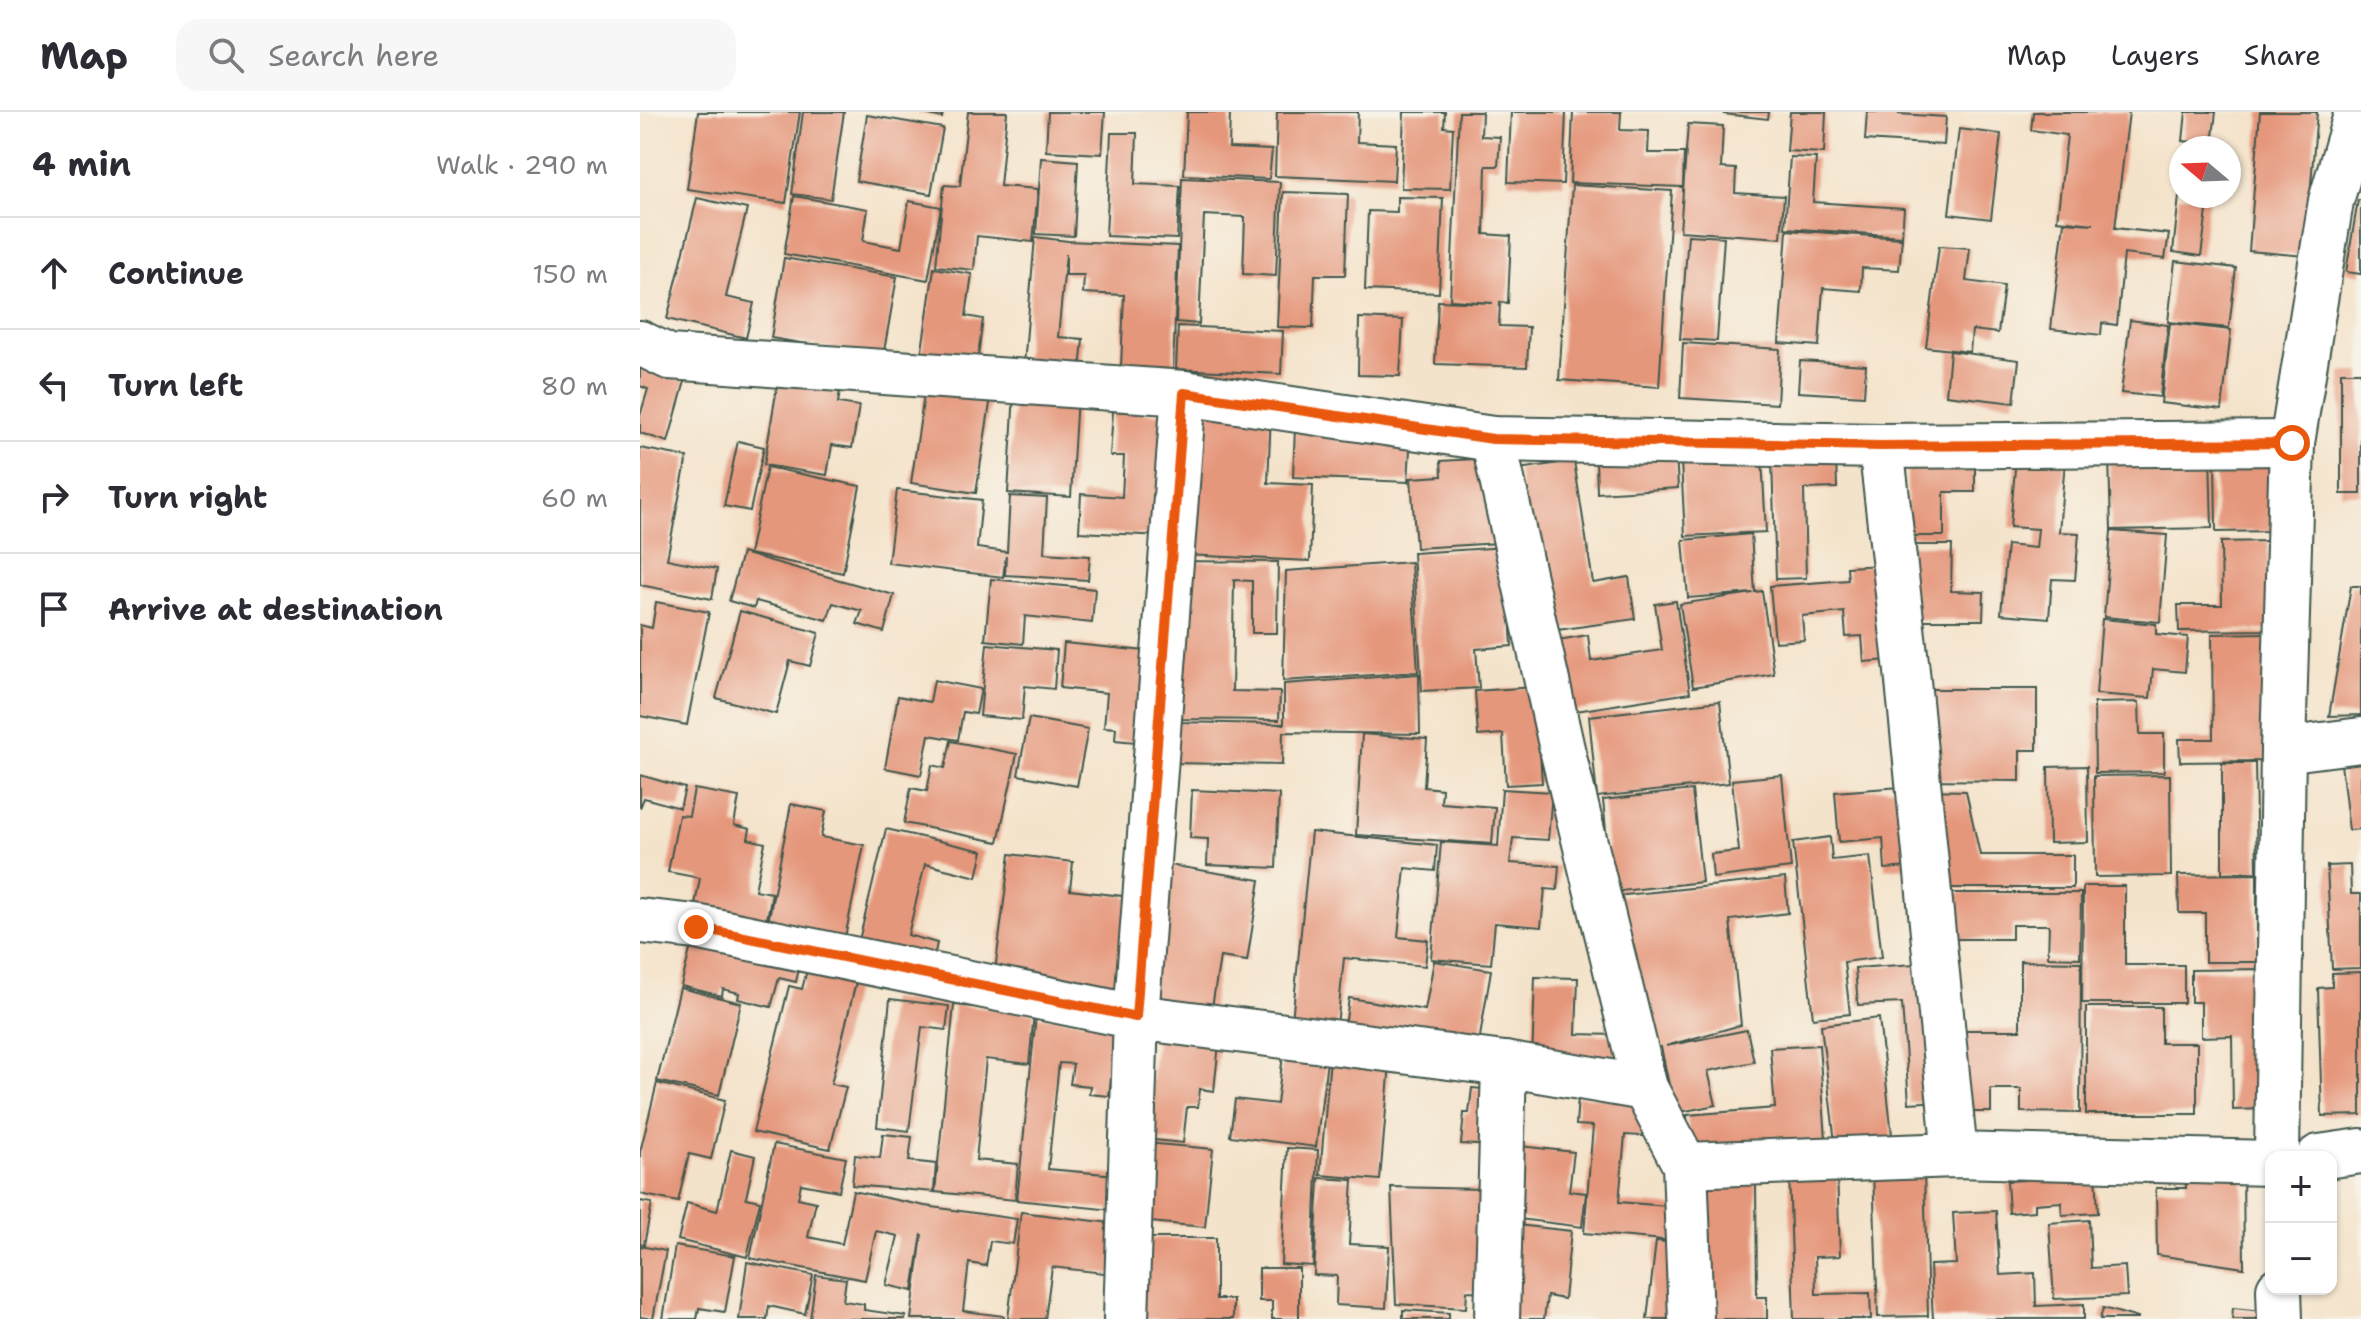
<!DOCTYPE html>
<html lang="en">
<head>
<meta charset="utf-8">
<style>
	body { margin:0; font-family:"Shantell Sans",sans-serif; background:#f7f7f7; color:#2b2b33 }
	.controls { position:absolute; right:24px; bottom:24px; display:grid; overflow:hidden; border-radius:16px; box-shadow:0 2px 6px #0004 }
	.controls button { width:72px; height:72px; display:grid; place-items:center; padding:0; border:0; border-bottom:2px solid #e1e1e2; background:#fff; color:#2b2b33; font:40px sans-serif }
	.compass { position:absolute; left:1529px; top:24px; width:72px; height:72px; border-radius:50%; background:#fff; box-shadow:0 2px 6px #0004; rotate:289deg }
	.stop { position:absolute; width:24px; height:24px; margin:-18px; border:6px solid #ea580c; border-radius:50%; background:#fff }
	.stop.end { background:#ea580c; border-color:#fff; box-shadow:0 2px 8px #0008 }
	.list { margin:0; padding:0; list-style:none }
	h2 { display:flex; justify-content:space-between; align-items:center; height:104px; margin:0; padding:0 32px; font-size:34px }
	h2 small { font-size:26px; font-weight:400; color:#7c7c81 }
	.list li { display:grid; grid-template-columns:52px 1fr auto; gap:24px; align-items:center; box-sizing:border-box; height:112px; padding:0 32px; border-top:2px solid #e1e1e2 }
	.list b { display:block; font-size:30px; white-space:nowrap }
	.list em { font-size:26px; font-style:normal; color:#7c7c81 }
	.icon { flex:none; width:44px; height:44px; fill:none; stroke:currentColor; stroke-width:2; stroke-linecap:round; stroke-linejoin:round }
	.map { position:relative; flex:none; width:1721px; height:1207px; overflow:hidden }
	header { display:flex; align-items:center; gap:48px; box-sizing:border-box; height:112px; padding:0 40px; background:#fff; border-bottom:2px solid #e1e1e2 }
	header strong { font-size:38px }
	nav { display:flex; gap:44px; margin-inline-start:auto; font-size:28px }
	.search { width:560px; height:72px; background:#f7f7f7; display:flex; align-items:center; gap:20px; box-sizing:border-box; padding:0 28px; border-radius:24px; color:#7c7c81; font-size:30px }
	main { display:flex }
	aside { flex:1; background:#fff }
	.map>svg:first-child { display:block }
</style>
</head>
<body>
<header>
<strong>Map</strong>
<div class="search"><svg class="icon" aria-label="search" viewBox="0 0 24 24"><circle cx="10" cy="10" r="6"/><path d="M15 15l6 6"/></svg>Search here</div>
<nav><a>Map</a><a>Layers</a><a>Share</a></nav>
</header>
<main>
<aside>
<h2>4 min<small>Walk · 290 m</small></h2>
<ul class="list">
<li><svg class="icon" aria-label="ahead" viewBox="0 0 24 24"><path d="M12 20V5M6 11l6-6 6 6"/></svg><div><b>Continue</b></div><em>150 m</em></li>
<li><svg class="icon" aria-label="left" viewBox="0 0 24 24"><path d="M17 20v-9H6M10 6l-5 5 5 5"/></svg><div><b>Turn left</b></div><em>80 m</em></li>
<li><svg class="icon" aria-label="right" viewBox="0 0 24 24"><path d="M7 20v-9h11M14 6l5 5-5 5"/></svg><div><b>Turn right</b></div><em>60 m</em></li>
<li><svg class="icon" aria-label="arrive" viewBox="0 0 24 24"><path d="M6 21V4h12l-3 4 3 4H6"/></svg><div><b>Arrive at destination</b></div></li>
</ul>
</aside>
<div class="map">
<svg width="1721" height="1207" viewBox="0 0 1721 1207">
	<rect width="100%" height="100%" fill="#f7f3e8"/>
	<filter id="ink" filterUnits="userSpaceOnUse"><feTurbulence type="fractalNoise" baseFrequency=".0125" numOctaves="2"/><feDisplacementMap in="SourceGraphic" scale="16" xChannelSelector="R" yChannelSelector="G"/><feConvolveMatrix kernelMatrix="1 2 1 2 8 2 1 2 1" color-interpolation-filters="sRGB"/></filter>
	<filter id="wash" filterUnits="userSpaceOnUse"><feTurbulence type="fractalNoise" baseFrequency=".006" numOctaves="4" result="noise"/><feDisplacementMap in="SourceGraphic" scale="32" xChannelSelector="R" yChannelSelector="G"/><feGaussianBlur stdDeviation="1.8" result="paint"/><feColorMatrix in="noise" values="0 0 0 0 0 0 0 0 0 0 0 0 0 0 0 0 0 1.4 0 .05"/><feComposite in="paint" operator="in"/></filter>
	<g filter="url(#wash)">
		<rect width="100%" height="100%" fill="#f4e3cb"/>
		<g id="blocks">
			<g fill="#e5977c">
				<path d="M58,0H160L146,91L47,77Z"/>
				<path d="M163,0H204L191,87L152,82Z"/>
				<path d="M277,0H303L302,6Z"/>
				<path d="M328,0H367L360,74L398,77L393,130L337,124L334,158L296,154L304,73L320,74Z"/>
				<path d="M408,0H465L462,42L406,39Z"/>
				<path d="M547,0H590L589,36L632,38L629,67L544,63Z"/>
				<path d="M637,0H718L717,30L756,32L754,69L635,64Z"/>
				<path d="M764,0H805L804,15L813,16L810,77L761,76Z"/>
				<path d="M819,0H842L841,24L860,25L858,54H846L844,122L871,124L868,191L860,190L859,214L889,215L887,255L795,252L798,189L853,191L810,188Z"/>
				<path d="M871,0H926L923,72L868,70Z"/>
				<path d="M933,0H981L980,18L1009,19L1008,41H1044L1043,75L930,71Z"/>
				<path d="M1084,0H1129L1128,7L1084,2Z"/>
				<path d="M1150,0H1186L1184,41L1147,39Z"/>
				<path d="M1227,0H1259V2L1306,5L1304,33L1225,28Z"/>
				<path d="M1393,0H1489L1475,116L1529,122L1525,147L1484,142L1477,213L1462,211L1461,223L1411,217L1424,110L1454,112L1417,108L1427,23L1391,18Z"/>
				<path d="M1546,0H1576L1572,32L1543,29Z"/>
				<path d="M1620,0H1677L1665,144L1609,139Z"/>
				<path d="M227,3L303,16L291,82L216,69Z"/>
				<path d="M1048,12L1083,14L1081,56L1096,57L1095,81L1144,84L1141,126L1040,119Z"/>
				<path d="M1319,17L1361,22L1351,107L1309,102Z"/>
				<path d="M471,21H497L495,72L540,74L537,127L466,124Z"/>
				<path d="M1150,45L1176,46L1173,90L1264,96L1262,124L1145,116Z"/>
				<path d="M401,46L438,49L434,124L396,122Z"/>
				<path d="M542,66L640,70L636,164L603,162L605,105L564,103L559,212L536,210Z"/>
				<path d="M932,73L1032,79L1019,275L919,268Z"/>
				<path d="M643,80L708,82L705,163H675L673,216L637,215Z"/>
				<path d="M154,84L228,97L223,129L261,136L269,89L301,95L288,168L144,142Z"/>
				<path d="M1539,84H1569L1561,144L1533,140Z"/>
				<path d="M757,85L803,86L799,181L725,178L728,99L757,100Z"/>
				<path d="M57,86L107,97L86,185L114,191L106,226L27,207Z"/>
				<path d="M1718,88H1721V162L1706,160Z"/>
				<path d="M1147,118L1262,126L1259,158L1222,156L1221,179L1183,176L1179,234L1139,231Z"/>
				<path d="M1048,123L1084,125L1077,229L1040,227Z"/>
				<path d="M395,125L428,129L538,134L533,257L481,255L484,183L443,181L444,163H426V142L418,225L443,227L440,258L384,253Z"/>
				<path d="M1299,134L1330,136L1326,169L1364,174L1358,221L1332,218L1330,240L1286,235Z"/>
				<path d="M144,146L257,165L243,245L131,226Z"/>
				<path d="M1535,149L1596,156L1589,216L1528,210Z"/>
				<path d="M294,156L332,162L326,204L343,207L337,252L281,245Z"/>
				<path d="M719,206L763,208L760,264L718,263Z"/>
				<path d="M1490,208L1528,213L1520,285L1481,281Z"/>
				<path d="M1530,211L1591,218L1582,298L1521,291Z"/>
				<path d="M538,214L643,219L641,262L536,257Z"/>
				<path d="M1043,231L1140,237L1137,292L1040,286Z"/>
				<path d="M1310,239L1379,248L1374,291L1306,283Z"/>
				<path d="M1160,249L1226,253L1224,284L1158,280Z"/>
				<path d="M0,256L45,269L28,330L0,321V304L8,277L0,274Z"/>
				<path d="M140,257L202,267L198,291L219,294L212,336L192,333L187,363L124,353Z"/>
				<rect x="1701" y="260" width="20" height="122"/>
				<path d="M285,276L351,285L336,381L271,371Z"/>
				<path d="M374,281L437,284L431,385L368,381Z"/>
				<path d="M552,297L631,301L628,371L673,373L670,449L545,443Z"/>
				<path d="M473,299L531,302L524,424L439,420L441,382L482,385L484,344H470Z"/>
				<path d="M655,316L771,321L768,370L653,365Z"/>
				<path d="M98,329L124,335L110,399L84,394Z"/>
				<path d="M0,336L47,345L27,447L77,457L72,487L0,473Z"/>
				<path d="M1036,340L1038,376L957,381L956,345Z"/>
				<path d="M1570,341L1572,416L1471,418L1469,343Z"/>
				<path d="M1633,344L1634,419L1576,420L1575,345Z"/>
				<path d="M1122,345L1126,420L1045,424L1041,350Z"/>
				<path d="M1376,345L1425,349L1419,420L1439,421L1435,468L1412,467L1409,506L1361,502L1367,433L1396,436L1398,417L1370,415Z"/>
				<path d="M853,346L859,431L776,436L771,366L802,364L801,349Z"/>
				<path d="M1196,347L1197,376L1164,377L1166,466L1136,467L1132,349Z"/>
				<path d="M934,349L953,471L989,465L995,507L903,520L878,357Z"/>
				<path d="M1267,349H1335V380H1304V424H1267Z"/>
				<path d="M127,355L220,374L203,461L109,442Z"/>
				<path d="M257,378L342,388L337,436L367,440L370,384L407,386L404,441L450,444L448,468L365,463L366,444L363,465L248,451Z"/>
				<path d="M1471,419L1527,423L1520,510L1464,505Z"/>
				<path d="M1111,422L1115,480L1122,479L1134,562L1053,575L1040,492L1113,481L1048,486L1043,428Z"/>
				<path d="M1628,429L1629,518L1539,519L1538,493H1582L1581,430Z"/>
				<path d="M1270,433H1312L1311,479L1344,480L1343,508H1269Z"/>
				<path d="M866,435L872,534L836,537L839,576L782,579L773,441Z"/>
				<path d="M102,441L254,483L244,520L217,512L222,499L193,491L187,508L116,489L114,496L89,489Z"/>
				<path d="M539,449L638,450L637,521H612V469L594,468L592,579L640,580L639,608L536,607Z"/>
				<path d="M771,450L778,560L643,569L646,459Z"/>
				<path d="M1242,453L1249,548L1224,550L1222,524L1206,525L1204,500L1162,504L1164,528L1135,530L1130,474L1208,468L1207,455Z"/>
				<path d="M351,467L455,477L452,511L385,504L383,532L345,528Z"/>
				<path d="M1711,474H1721V603L1689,604Z"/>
				<path d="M1036,489L1050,581L923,601L912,529L948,523L951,549L1022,538L1015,492Z"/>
				<path d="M16,490L69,500L47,613L0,604V513L12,516Z"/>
				<path d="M100,499L179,521L170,554L150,549L136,602L76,586Z"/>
				<path d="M1462,507L1516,512V522L1548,525L1545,560L1513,557L1510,586L1456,582Z"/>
				<path d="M1625,521L1626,649L1540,650L1539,627H1573L1572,522Z"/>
				<path d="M424,531L515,540L506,631L475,628L476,616L464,615L467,581L420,576Z"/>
				<path d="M347,532L417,538L414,577L385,574L382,608L340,604Z"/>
				<path d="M779,562L780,622L643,620L642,653L532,651V610L644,612V572Z"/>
				<path d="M294,568L341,577L336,602L323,600L318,628L289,623L281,663L245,656L258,584L290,590Z"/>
				<path d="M896,575L902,671L866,673L863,622L838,624L835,579Z"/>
				<path d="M1281,577H1397V638H1380V669L1280,668Z"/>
				<path d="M1080,589L1089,671L957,685L949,604Z"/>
				<path d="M1499,590L1500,622H1524V660L1455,661L1454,591Z"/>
				<path d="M389,606L448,617L437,674L378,663Z"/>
				<path d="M722,622L787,627L784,675L802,677L801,691L855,695L852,732L716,723Z"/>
				<path d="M311,629L377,642L358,730L264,711L271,676L287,679L292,653L305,656Z"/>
				<path d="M1721,650V717L1709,718L1701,652Z"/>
				<path d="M1582,651H1615L1617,760L1582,761Z"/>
				<path d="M1447,654L1448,730L1409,731L1408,655Z"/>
				<path d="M0,663L45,676L40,696L4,686L0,696Z"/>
				<path d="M1142,663L1151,756L1073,766L1071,742L1099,739L1092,668Z"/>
				<path d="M1530,663L1531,764L1455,765L1454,664Z"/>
				<path d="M1274,674L1280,754L1245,757L1243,726L1199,730L1195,680Z"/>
				<path d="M54,677L99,685L94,713L110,717L108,727L125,731L115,778L132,781L125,817L53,803L60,766L28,760L39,703L49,704Z"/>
				<path d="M862,677L912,680L908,728L873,726L870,751L919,754L917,778L905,777L901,815L855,811L851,852L791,847L801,730L858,734Z"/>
				<path d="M552,678L639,682L636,756L567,753L568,727L550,726Z"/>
				<path d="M1052,678L1062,770L972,780L963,688Z"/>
				<path d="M1288,678L1326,679L1340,743H1433V776H1304Z"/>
				<path d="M151,692L186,699L181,725L224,733L202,840L125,826Z"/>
				<path d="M246,717L343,739L337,765L285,752L268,823L297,831L291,860L215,845Z"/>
				<path d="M671,720L797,733L795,759L765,756L758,825L788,828L785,854L704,846L696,924L651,919Z"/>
				<path d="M1190,725L1192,748L1230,744L1242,845L1204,850L1210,902L1173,906L1153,730Z"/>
				<path d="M370,742L433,750L430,778L491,785L479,882L354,867Z"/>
				<path d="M524,752L620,768L607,849L580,845L570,908L501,897Z"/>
				<path d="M1710,753L1711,782H1721V856L1692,857L1687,754Z"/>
				<path d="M1617,762V850H1565V801H1539L1538,763Z"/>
				<path d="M1145,766L1148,801L1090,808L1101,913L1026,934L1107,918L1114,950L1068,959L1076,993L1035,1001L1021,935L1011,938L976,784Z"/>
				<path d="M1443,774H1485V853H1544V891H1442Z"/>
				<path d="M1305,781H1441L1440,846L1408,845L1409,813H1372V827H1304Z"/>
				<path d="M55,818L162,843L156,870L139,866L131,895L98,887L99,881L83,877L82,884L41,874Z"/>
				<path d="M794,849L851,858L837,943L704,922L709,886L785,898Z"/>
				<path d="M1380,849L1441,850L1440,1001L1381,1000V977H1351V1000H1323L1324,918H1380Z"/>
				<path d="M1291,851L1301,989L1269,991L1262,891L1218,893L1215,856Z"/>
				<path d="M1622,857L1623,997L1593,998L1592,924L1561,925V890H1551V858Z"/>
				<path d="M167,858L216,870L191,972L206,975L190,1037L113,1020L149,874L162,877Z"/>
				<path d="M1721,860V1003L1682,1004L1678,876L1692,875V861Z"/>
				<path d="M895,865L938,866L936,922L976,923L975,954L892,951Z"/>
				<path d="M40,876L101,891L79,983L17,969Z"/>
				<path d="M250,887L309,894L306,918L282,915L269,1019L237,1015Z"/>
				<path d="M314,893L394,901L389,952L346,947L336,1048L378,1052L375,1088L295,1080Z"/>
				<path d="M1446,895H1521V931H1557V1002H1446Z"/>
				<path d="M396,904L477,912L469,984L449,982L450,974L430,972L433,952L419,951L408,1057L476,1063L472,1098L377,1088Z"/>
				<path d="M1239,906L1253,1032L1196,1039L1181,913Z"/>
				<path d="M517,916L580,922L574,979L560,977L558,995H547L543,1031L505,1027Z"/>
				<path d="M1179,933L1187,1040L1050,1050L1047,1003L1135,996L1130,936Z"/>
				<path d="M643,943L687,949L676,1035L590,1024L595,987L637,992Z"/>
				<path d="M690,946L750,951L740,1068L680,1063Z"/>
				<path d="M17,971L85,988L71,1047L49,1042L38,1090L0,1082V1040Z"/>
				<path d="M832,976L856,978L852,1034L821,1032L824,1001H829Z"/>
				<path d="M938,984L1006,990L1003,1024L985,1023L979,1090L1039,1095L1036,1129L944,1121L953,1014L936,1013Z"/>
				<path d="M243,1022L272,1025L269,1049L296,1052L294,1080L212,1073L215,1043L240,1046Z"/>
				<path d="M506,1031L573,1037L565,1115L499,1109Z"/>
				<path d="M134,1032L206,1046L199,1079L161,1072L158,1086L176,1090L168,1125L202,1132L213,1079L285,1094L377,1107L373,1132L350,1129L346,1154L329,1151L323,1199L364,1204L363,1207H271L282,1122L273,1179L246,1173L258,1124L236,1119L225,1168L110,1146Z"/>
				<path d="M880,1034L934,1040L929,1079L946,1081L942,1115L872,1106Z"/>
				<path d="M647,1036L678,1038L673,1154L641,1152Z"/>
				<path d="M91,1038L115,1044L106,1086L120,1089L107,1145L38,1128L47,1091L77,1099Z"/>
				<path d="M1603,1054L1604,1156L1517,1143L1516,1076H1546V1055Z"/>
				<path d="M1284,1057L1288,1204L1238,1205L1233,1059Z"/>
				<path d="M1197,1058L1200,1144L1175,1145L1176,1182L1230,1181L1231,1207H1154L1149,1059Z"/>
				<path d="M1456,1059L1458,1101L1422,1103L1421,1090L1395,1092V1099L1369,1101L1367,1069L1385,1068V1062Z"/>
				<path d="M679,1066L713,1068L709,1132L749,1134L746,1196L696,1193L697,1164L674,1163Z"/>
				<path d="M1116,1070L1117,1185H1127V1207H1069L1067,1071Z"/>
				<path d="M751,1075L842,1077L846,1180L827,1179L826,1196L756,1192Z"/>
				<path d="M0,1089L12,1091L4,1133L0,1132Z"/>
				<path d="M1356,1099L1360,1163L1395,1161L1396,1194L1444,1192V1207H1293L1290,1153L1316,1152L1313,1101Z"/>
				<path d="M381,1100L479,1112L472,1162L412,1155L405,1207H368Z"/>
				<path d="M1449,1108L1451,1156L1485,1154L1487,1184L1414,1187L1409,1111Z"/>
				<path d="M877,1113L931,1119L924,1187L907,1184L904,1207H867Z"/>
				<path d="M499,1126H576V1187H593V1207H498Z"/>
				<path d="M1016,1129L1045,1132L1036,1207H1007Z"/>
				<path d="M0,1134L26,1139L13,1207L0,1205Z"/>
				<path d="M35,1134L95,1144L85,1200L59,1196L57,1207H23Z"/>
				<path d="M107,1150L173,1163L165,1202L129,1194L127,1207H99Z"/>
				<path d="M619,1156H659V1207H632V1189H619Z"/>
				<path d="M176,1163L206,1167L203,1189L224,1192V1198L266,1204L265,1207H170Z"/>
				<path d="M1463,1196L1498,1206V1207H1460Z"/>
				<path d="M1593,1196L1632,1200L1631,1207H1592Z"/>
				<path d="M763,1198L809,1201V1207H763Z"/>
			</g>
		</g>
	</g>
	<g filter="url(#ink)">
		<use href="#blocks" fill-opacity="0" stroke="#3f564b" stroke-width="2"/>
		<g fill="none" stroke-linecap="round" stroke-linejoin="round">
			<g stroke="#3f564b" stroke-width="48">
				<g id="minor">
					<path d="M0,231L29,245L544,281L853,327L1241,334L1652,331"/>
					<path d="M853,327L922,637L1005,976L1045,1053L1051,1207"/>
					<path d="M1241,334L1267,559L1315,1043"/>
					<path d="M1643,638L1721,628"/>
					<path d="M0,809L56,815L496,905L864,952L1005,976"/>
					<path d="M1637,1045L1643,638L1652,331L1691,89L1717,0"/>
					<path d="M1679,1045L1721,1039"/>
					<path d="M1045,1053L1315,1043L1631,1051"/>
					<path d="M1639,1177L1640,1207"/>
					<path d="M486,1207L496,905L544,281"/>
					<path d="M857,1207L864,952"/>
				</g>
			</g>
			<use href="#minor" stroke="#fff" stroke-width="44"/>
		</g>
	</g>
	<g fill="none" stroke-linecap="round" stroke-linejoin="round" filter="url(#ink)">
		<path stroke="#ea580c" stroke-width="10" d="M56,815L496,905L544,281L853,327L1241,334L1652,331"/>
	</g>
</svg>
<div class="controls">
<button>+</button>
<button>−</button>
</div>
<svg class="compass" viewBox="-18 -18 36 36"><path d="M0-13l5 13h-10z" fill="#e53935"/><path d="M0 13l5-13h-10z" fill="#7c7c81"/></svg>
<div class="stop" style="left:1652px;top:331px"></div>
<div class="stop end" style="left:56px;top:815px"></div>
</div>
</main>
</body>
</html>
